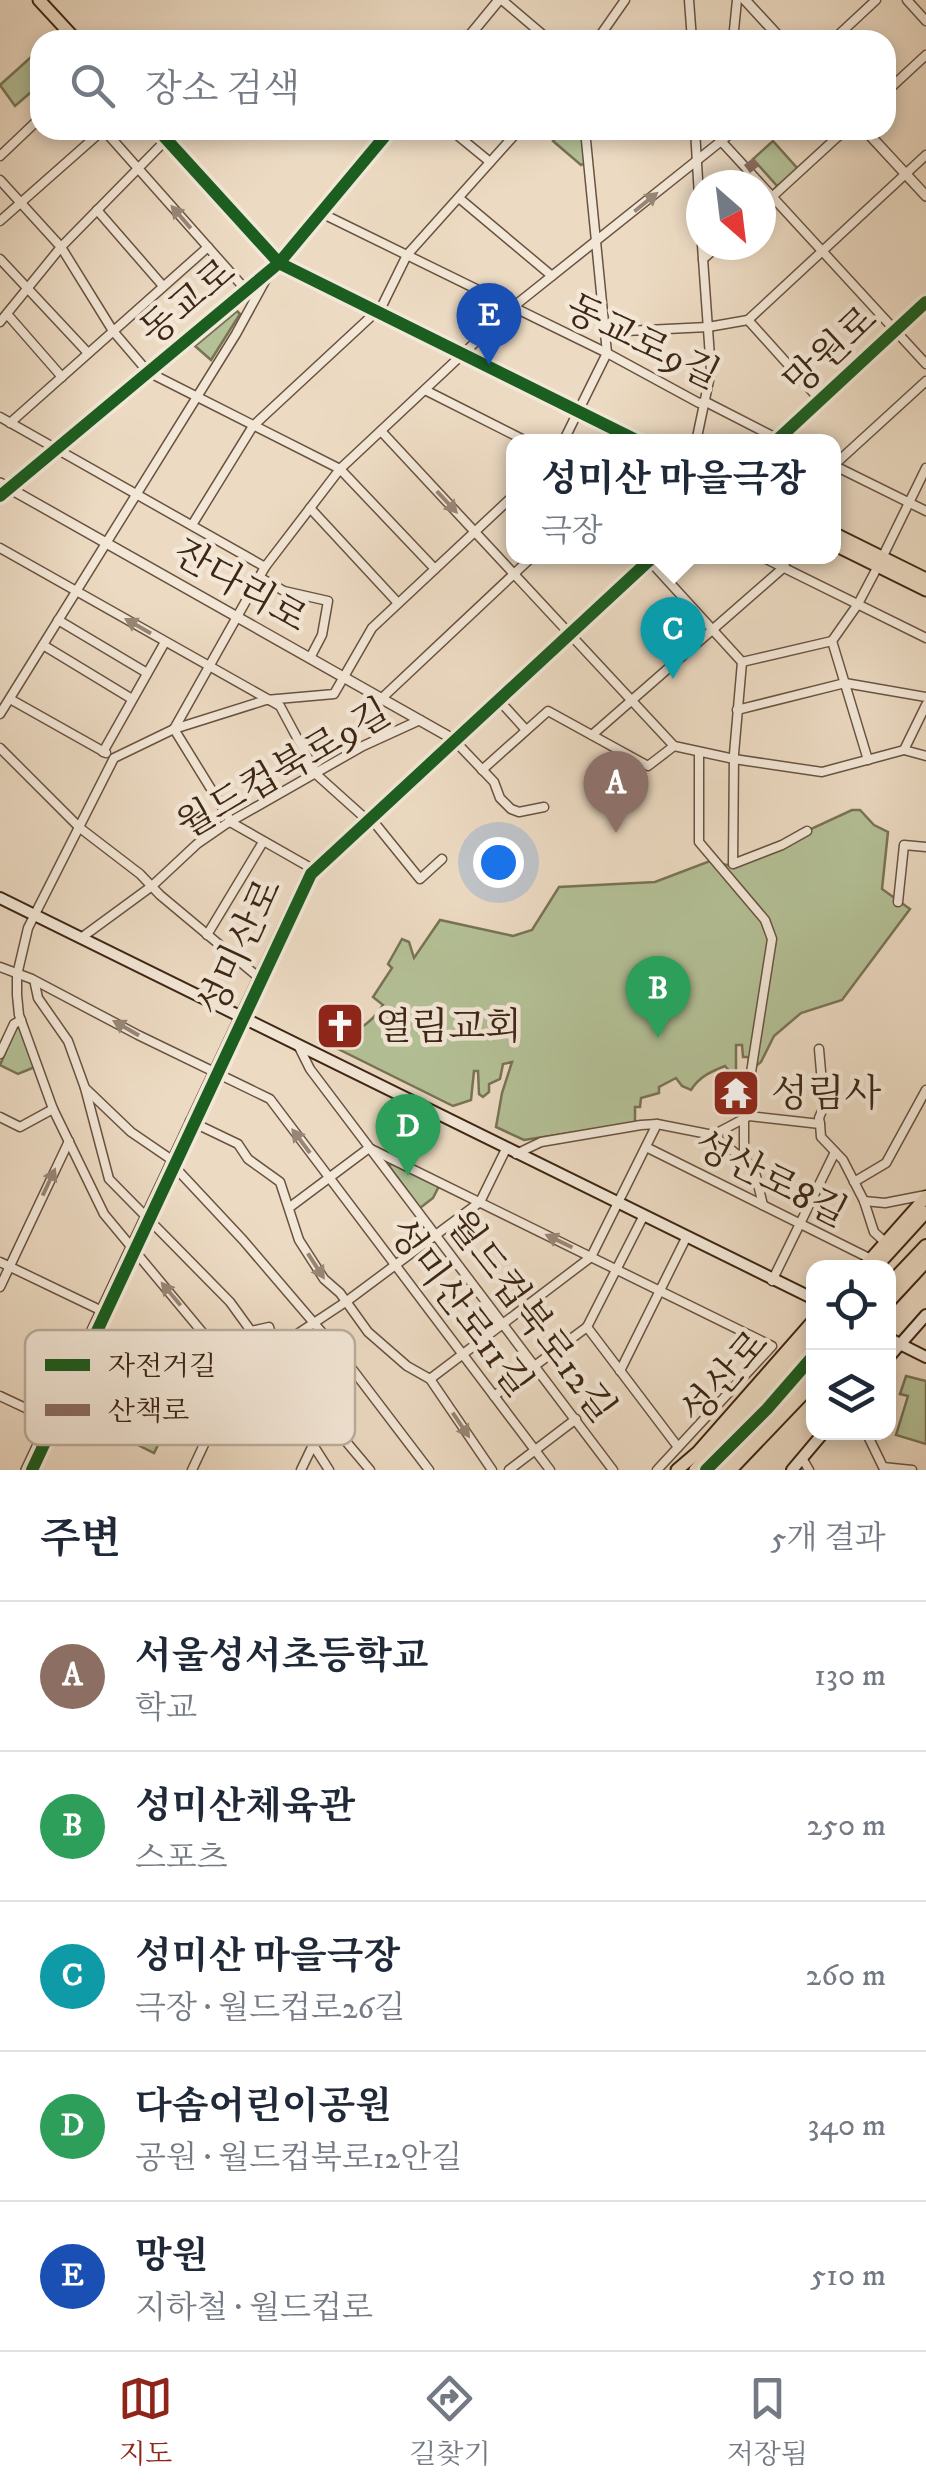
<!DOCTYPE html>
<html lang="ko">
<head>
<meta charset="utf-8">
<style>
	body { margin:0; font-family:"IM FELL DW Pica","Noto Serif KR",serif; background:#f2f2f3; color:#1f2937 }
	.controls { position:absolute; right:30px; bottom:30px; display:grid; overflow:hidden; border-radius:20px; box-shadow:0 5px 15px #0003 }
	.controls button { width:90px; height:90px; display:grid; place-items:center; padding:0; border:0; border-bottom:2px solid #e0e1e3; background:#fff; color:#1f2937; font:50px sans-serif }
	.compass { position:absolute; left:686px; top:170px; width:90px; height:90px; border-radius:50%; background:#fff; box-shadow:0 5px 15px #0003; rotate:152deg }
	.you { position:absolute; left:498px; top:862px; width:35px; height:35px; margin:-25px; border:8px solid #fff; border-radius:50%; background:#1a73e8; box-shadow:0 0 0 15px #1a73e833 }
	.badge { display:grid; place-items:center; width:65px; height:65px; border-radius:50%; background:#8f2418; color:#fff; font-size:32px; font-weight:700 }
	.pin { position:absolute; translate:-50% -82px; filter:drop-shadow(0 2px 5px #0008) }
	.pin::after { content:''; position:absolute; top:52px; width:35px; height:30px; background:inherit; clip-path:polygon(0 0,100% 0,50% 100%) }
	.popup { position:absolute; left:506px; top:434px; width:335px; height:130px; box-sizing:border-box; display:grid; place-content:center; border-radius:20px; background:#fff; filter:drop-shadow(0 2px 8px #0005); font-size:32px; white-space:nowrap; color:#747a83 }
	.popup b { font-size:38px; color:#1f2937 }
	.popup::after { content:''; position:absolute; left:50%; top:100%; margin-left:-20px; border:20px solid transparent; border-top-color:#fff }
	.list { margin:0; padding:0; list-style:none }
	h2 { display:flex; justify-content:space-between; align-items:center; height:130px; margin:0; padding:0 40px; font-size:42px }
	h2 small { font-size:32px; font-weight:400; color:#747a83 }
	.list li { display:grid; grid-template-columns:65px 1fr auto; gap:30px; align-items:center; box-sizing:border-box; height:150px; padding:0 40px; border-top:2px solid #e0e1e3 }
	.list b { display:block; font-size:38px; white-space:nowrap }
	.list p { margin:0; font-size:32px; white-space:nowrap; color:#747a83 }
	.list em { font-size:32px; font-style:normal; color:#747a83 }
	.icon { flex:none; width:55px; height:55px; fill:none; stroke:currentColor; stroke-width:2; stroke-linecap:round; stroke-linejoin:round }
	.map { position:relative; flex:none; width:926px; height:1470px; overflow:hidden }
	.search { position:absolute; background:#fff; box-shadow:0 5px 15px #0003; left:30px; right:30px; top:30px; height:110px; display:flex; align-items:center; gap:25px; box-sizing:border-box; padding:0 35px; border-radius:30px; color:#747a83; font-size:38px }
	.sheet { height:880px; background:#fff }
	nav { display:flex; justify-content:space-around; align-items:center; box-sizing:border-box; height:140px; border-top:2px solid #e0e1e3; background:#fff; font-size:28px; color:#747a83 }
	nav a { display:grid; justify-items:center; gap:5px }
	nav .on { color:#8f2418 }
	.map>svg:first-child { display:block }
</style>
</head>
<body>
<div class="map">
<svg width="926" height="1470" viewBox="0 0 926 1470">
	<rect width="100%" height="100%" fill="#ecdac2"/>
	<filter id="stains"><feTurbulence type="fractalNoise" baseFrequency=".002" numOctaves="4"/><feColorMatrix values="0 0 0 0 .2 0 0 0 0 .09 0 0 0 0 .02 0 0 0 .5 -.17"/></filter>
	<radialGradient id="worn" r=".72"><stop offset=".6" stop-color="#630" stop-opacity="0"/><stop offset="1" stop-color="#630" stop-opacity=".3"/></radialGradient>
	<g fill="#b4c096" stroke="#787355" stroke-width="2.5">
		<path d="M40,49V104L30,93L15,106L0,85Z"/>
		<path d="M562,130H582L585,163L581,165L553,141Z"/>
		<path d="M773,141L798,169L778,187L753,159Z"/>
		<path d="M237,311L240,314L211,360L195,346Z"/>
		<path d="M852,810H860L874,825L888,832L882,889L910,909L842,1000L801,1013L774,1036L761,1062L748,1072L749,1057H743L742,1045H736V1071L730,1072L725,1066C710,1072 699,1077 691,1090L682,1086L676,1078L659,1087V1093L641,1098L640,1107H635V1123L524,1140L496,1127L502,1093L512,1062L503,1064L500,1079L489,1084V1092L483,1097L479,1094L478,1071H474L471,1100L453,1106L324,1042C348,1036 370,1027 383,1005L373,997L392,968L388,964L402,939L409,942L414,958L440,920L513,936L532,930L559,887L655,882L710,861L731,866Z"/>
		<path d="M16,1028H21L35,1067L18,1074L0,1065Z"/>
		<path d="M392,1163L439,1186L433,1198L420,1208L389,1166Z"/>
		<path d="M137,1363L187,1387L154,1453L104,1428Z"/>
		<path d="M906,1376L926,1381V1444L896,1435L908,1396L900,1394Z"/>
	</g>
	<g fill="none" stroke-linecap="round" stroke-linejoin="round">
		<g stroke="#695340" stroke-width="11">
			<g id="minor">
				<path d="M502,0L549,40"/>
				<path d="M689,0L692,40"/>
				<path d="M907,0L926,21"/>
				<path d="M597,40L625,0"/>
				<path d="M733,40L737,0"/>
				<path d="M833,40L876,0"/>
				<path d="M886,92L926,55"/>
				<path d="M104,130L246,290"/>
				<path d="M451,130L490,162"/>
				<path d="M695,130L701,229"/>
				<path d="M724,130L722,142L926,364"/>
				<path d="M0,156L40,118"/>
				<path d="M0,180L61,247L113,331L148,372L340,469L435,569"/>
				<path d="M459,198L552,276"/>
				<path d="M761,207L845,130"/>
				<path d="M97,210L163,286"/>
				<path d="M321,213L607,353L699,403L706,402L784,442"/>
				<path d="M0,221L103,130"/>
				<path d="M0,259L88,353"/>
				<path d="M703,259L719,245"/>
				<path d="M379,312L407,255L519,130"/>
				<path d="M7,314L62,377"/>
				<path d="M748,320L926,155"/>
				<path d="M0,322L61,247L167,139"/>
				<path d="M605,332L708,327L748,320L820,400"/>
				<path d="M425,390L528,442"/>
				<path d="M0,417L265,567"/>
				<path d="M10,423L208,247"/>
				<path d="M381,431L674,746L734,759L822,772L904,750L926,705"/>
				<path d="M563,442L607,353L585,130"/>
				<path d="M696,442L711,371L702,245"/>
				<path d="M833,465L926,511"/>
				<path d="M833,466L926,381"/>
				<path d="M310,508L398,603"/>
				<path d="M192,525L253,426L377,311"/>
				<path d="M0,548L280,706L317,775L366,819"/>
				<path d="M760,556L926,638"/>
				<path d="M882,558L926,468"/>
				<path d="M648,559L742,662L734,754L733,864L782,845L807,831"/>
				<path d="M259,577L284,591L328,601L322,635L310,658"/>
				<path d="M58,620L147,673"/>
				<path d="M43,645L132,699"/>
				<path d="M742,662L832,641"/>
				<path d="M497,698L526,730"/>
				<path d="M10,699L106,753"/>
				<path d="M381,699L533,556"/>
				<path d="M737,710L845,683L926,697"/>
				<path d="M0,714L236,334L271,270"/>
				<path d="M174,729L265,567L340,469L513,307L735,130"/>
				<path d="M174,729L232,823L311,868"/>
				<path d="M592,735L783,568L788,556"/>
				<path d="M453,739L494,782L500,798L511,809L519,812L544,807"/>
				<path d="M0,748L80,828L140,874L160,895L257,976"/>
				<path d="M904,750L926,756"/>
				<path d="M103,752L165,642"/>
				<path d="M699,752V842L765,920L772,939L744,1117V1161"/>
				<path d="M868,760L832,641L858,604L878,566"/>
				<path d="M482,770L548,711L648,766L674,746"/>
				<path d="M369,816L420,879L442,859"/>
				<path d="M898,902L904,845L926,847"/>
				<path d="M207,935L263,842"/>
				<path d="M81,938L152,886L197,844L226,824L363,746L420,720"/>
				<path d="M0,967L32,979L138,1035L270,1099L550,1470"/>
				<path d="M35,984L38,998L68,1041L85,1088L131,1132L172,1160"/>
				<path d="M298,1045L310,1069L613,1470"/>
				<path d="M819,1049L824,1106L819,1118L820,1124"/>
				<path d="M0,1054L14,1024L21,1020"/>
				<path d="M85,1088L109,1179L230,1302L251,1331L269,1327L280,1363L370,1470"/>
				<path d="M0,1117L20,1127L53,1109"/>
				<path d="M190,1121L238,1144L248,1159L280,1182L299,1240L324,1279L340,1293L368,1332L407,1366L430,1379L492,1470"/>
				<path d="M713,1135L749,1116L820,1124L821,1137L843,1160L864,1201L874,1232L886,1243"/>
				<path d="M646,1147L871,1259"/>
				<path d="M369,1148L772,1346L657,1470"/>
				<path d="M516,1154L541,1142L641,1125L657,1124L713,1135L754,1168L763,1205"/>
				<path d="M171,1163L243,1240L343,1357L429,1470"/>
				<path d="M854,1182L886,1163L926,1090"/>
				<path d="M864,1201L885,1203L926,1195"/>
				<path d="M290,1207L369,1148"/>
				<path d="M0,1262L100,1310"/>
				<path d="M772,1281L835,1152"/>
				<path d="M0,1287L69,1141"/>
				<path d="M587,1327L678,1447"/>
				<path d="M620,1371L686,1238"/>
				<path d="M430,1379L591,1257L657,1124"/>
				<path d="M0,1396L49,1419"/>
				<path d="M494,1396L587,1327L643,1217"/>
				<path d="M866,1432L883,1467L912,1470"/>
				<path d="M802,1458L809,1470"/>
				<path d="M192,1470L237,1374L347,1301L480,1202L506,1149"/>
				<path d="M301,1470L313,1445"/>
				<path d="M329,1470L313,1445L237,1374L104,1214L53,1109L19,1015L17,995V975L28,928L114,758L174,729L266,700L334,694L372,628L513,496"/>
				<path d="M509,1470L576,1419"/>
			</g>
		</g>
		<g stroke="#695340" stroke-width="12">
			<g id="tertiary">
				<path d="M745,0L782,40"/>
				<path d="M466,40L499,0"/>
				<path d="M865,130L926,196"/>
				<path d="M775,442L926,302"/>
				<path d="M0,483L453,739"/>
				<path d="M0,496L279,263L390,130"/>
				<path d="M26,1470L307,875L651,556"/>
			</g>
		</g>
		<g stroke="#3d2614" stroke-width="14">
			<g id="secondary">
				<path d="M0,898L814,1299"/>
				<path d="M888,1338L926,1357"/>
				<path d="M888,1358L926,1315"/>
				<path d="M792,1470L824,1432"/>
			</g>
		</g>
		<g stroke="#3d2614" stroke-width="15">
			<g id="primary">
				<path d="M39,0L76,40"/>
				<path d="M158,130L279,263L640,442"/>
				<path d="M833,533L926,579"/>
				<path d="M833,544L926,590"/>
				<path d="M863,1268L926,1197"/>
				<path d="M875,1268L926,1212"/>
				<path d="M677,1470L698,1452L814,1320"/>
				<path d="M695,1470L814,1336"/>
			</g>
		</g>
		<g stroke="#3d2614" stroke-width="16">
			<g id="trunk">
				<path d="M888,1286L926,1246"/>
				<path d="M888,1302L926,1261"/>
				<path d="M718,1470L814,1367"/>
				<path d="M730,1470L814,1382"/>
			</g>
		</g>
		<use href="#minor" stroke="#f3e7d7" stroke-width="8"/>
		<use href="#tertiary" stroke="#f3e7d7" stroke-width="9"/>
		<use href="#secondary" stroke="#f3e7d7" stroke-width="10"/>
		<use href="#primary" stroke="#ecdac2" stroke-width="11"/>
		<use href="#trunk" stroke="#ecdac2" stroke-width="12"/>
		<path stroke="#8d6e63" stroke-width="10" stroke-dasharray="20 10" stroke-linecap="butt" d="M747,169L756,162"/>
		<g stroke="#f3e7d7" stroke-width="19">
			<g id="cycleway">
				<path d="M158,130L279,263L640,442"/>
				<path d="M775,442L926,302"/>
				<path d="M0,496L279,263L390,130"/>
				<path d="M32,1470L311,874L654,556"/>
				<path d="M706,1470L767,1409L814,1355"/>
			</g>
		</g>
		<use href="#cycleway" stroke="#1b5e20" stroke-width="12"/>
	</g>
	<defs><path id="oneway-solid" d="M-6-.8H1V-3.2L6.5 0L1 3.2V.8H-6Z" transform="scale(2.5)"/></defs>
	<g fill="#988676">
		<use href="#oneway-solid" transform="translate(646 202) rotate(-39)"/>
		<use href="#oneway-solid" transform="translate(181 217) rotate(-131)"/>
		<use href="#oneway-solid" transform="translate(447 502) rotate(47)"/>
		<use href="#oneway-solid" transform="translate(138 626) rotate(-150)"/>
		<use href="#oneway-solid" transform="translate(126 1028) rotate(-150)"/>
		<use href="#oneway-solid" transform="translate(301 1141) rotate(-127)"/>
		<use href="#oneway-solid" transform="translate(49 1182) rotate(-65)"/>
		<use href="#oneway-solid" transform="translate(559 1241) rotate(-154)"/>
		<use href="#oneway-solid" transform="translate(316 1266) rotate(57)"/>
		<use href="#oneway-solid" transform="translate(171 1294) rotate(-130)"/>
		<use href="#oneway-solid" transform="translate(461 1425) rotate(56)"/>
	</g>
	<defs>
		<g id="church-square" transform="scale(2.5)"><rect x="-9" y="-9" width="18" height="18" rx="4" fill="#8f2418" stroke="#f3e7d7"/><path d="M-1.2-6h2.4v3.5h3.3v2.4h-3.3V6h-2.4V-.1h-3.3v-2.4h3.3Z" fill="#fff"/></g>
		<g id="temple-square" transform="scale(2.5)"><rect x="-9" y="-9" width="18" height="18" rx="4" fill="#8f2418" stroke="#f3e7d7"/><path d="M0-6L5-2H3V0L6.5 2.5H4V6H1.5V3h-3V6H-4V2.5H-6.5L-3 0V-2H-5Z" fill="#fff"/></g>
	</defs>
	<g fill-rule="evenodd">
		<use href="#church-square" x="340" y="1026"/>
		<use href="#temple-square" x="736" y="1093"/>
	</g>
	<g text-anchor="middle" stroke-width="9" stroke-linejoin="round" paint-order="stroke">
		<g font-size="38" fill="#3d2614" stroke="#f3e7d7">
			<text transform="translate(187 301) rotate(-40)" y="13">동교로</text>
			<text transform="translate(643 341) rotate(26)" y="13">동교로9길</text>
			<text transform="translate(830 350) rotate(-43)" y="13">망원로</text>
			<text transform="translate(241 585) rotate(30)" y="13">잔다리로</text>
			<text transform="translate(283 768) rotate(-30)" y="13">월드컵북로9길</text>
			<text transform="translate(239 947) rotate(-65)" y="13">성미산로</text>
			<text transform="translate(771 1178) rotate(27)" y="13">성산로8길</text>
			<text transform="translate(461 1307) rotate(53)" y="13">성미산로11길</text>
			<text transform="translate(532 1316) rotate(53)" y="13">월드컵북로12길</text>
			<text transform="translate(724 1377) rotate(-49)" y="13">성산로</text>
		</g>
		<g font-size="38" fill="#3d2614" stroke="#f3e7d7" text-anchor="start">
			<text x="375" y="1039">열림교회</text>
			<text x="771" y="1106">성림사</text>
		</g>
	</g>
	<rect x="25" y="1330" width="330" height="115" rx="15" fill="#f3e7d7" stroke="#bcad9c" stroke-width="2.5"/>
	<rect x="45" y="1359" width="45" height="12" fill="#1b5e20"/>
	<rect x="45" y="1404" width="45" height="12" fill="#8d6e63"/>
	<g font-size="28" fill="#3d2614">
		<text x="108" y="1375">자전거길</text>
		<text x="108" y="1420">산책로</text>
	</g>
	<rect width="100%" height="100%" filter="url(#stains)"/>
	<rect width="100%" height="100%" fill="url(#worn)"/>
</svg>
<div class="controls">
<button><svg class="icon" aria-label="locate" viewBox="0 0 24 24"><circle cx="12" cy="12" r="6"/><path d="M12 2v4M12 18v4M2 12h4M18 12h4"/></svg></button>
<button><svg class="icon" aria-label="layers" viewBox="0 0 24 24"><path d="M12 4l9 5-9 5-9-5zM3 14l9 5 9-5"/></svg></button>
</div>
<svg class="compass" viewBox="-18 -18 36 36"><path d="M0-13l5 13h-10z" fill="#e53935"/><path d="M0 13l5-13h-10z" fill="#747a83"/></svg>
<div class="you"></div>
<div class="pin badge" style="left:616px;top:833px;background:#8d6e63">A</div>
<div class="pin badge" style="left:658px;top:1038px;background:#2e9e5b">B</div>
<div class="pin badge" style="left:673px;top:679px;background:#0f9aa8">C</div>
<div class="popup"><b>성미산 마을극장</b>극장</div>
<div class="pin badge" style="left:408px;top:1176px;background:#2e9e5b">D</div>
<div class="pin badge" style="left:489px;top:365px;background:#1a4fb4">E</div>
<div class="search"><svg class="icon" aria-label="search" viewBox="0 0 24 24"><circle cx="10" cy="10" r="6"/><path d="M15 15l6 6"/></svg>장소 검색</div>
</div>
<section class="sheet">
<h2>주변<small>5개 결과</small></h2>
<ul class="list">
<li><span class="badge" style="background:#8d6e63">A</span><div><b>서울성서초등학교</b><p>학교</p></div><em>130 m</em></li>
<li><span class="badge" style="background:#2e9e5b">B</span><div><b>성미산체육관</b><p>스포츠</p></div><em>250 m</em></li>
<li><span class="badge" style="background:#0f9aa8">C</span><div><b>성미산 마을극장</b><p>극장 · 월드컵로26길</p></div><em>260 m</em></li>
<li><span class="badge" style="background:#2e9e5b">D</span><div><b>다솜어린이공원</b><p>공원 · 월드컵북로12안길</p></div><em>340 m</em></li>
<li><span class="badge" style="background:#1a4fb4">E</span><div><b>망원</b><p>지하철 · 월드컵로</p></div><em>510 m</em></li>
</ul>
</section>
<nav>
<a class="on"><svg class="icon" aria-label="map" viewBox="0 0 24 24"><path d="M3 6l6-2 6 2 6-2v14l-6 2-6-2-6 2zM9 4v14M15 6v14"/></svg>지도</a>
<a><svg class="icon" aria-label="directions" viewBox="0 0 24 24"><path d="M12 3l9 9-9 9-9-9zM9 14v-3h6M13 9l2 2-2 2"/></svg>길찾기</a>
<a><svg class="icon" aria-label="saved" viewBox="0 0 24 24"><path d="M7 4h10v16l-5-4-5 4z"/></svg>저장됨</a>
</nav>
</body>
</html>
